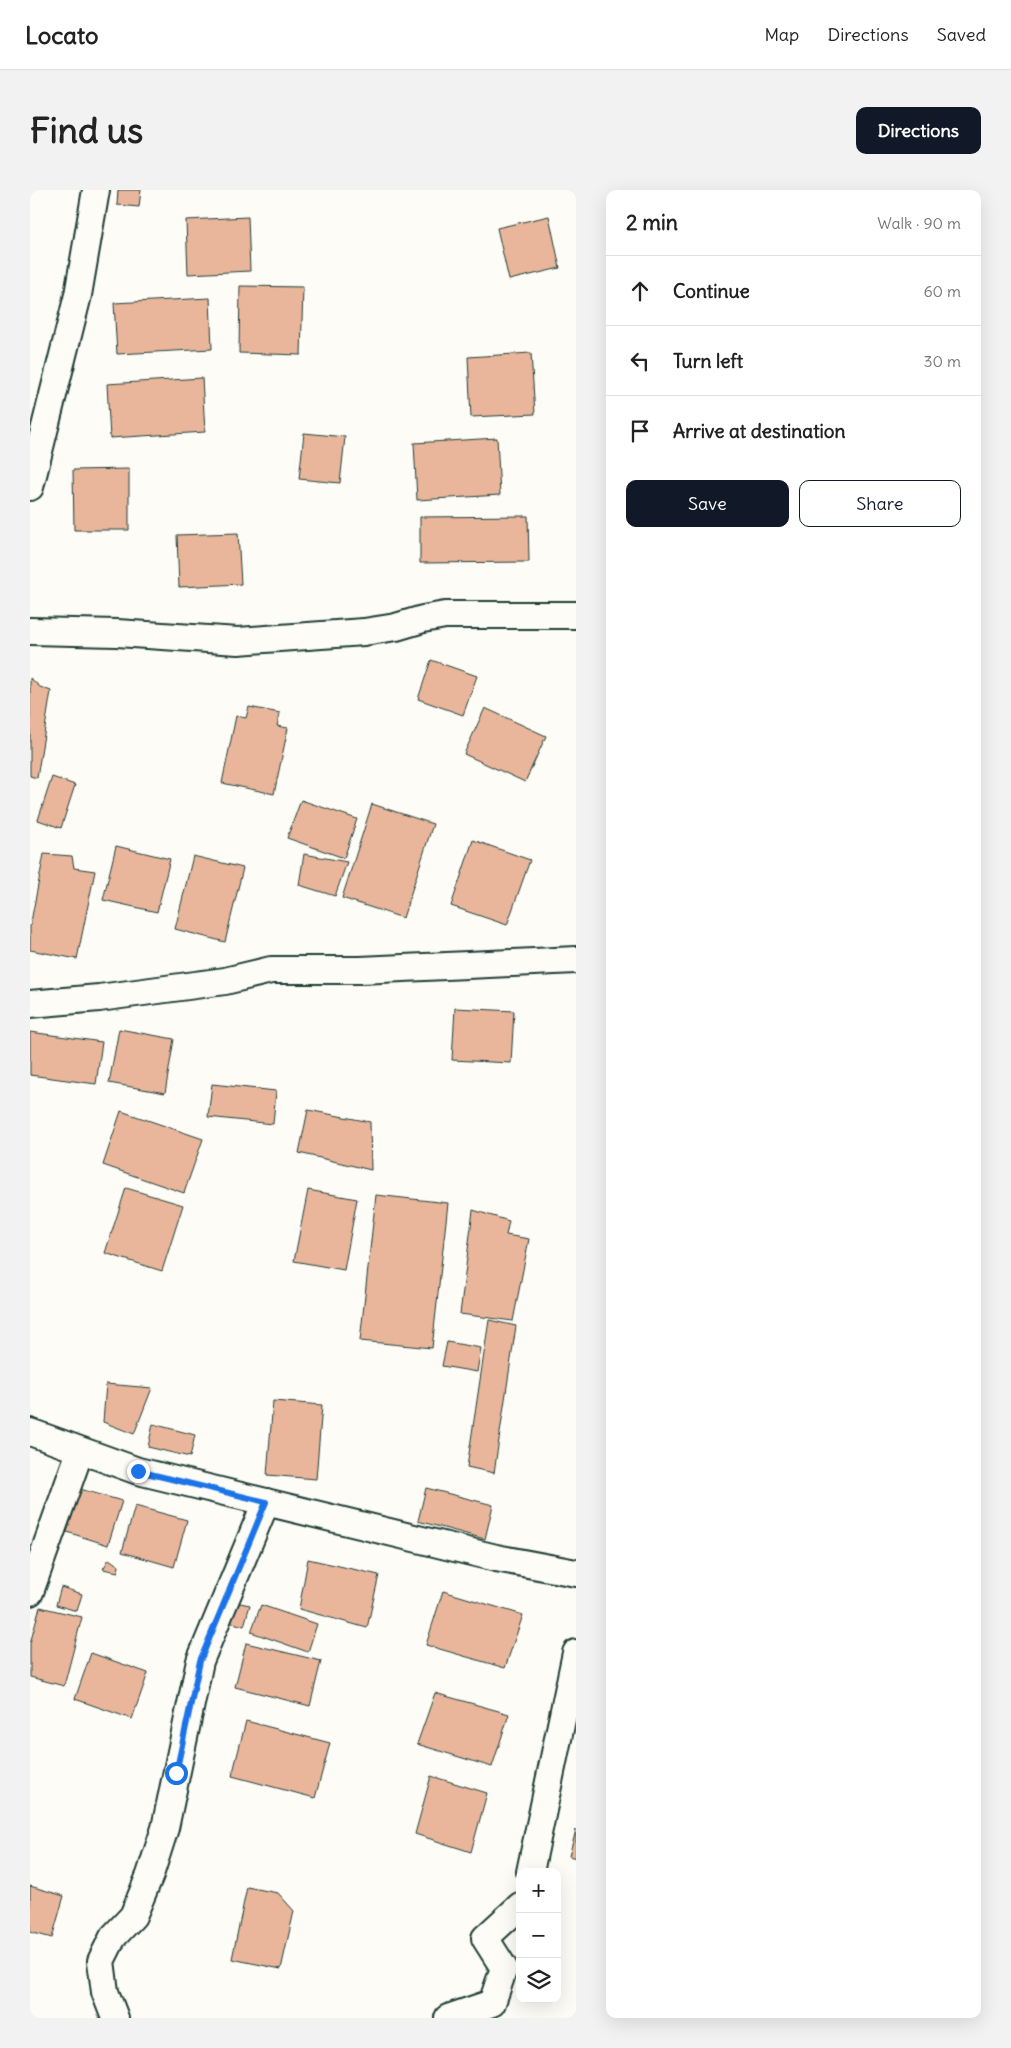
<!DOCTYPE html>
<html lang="en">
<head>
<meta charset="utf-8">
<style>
	body { margin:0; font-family:Delius,sans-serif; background:#f2f2f2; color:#222 }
	.controls { position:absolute; right:15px; bottom:15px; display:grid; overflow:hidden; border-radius:10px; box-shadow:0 5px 20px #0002 }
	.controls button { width:45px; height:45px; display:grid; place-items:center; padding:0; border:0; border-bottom:1px solid #e0e0e0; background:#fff; color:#222; font:25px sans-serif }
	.stop { position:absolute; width:15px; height:15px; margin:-11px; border:4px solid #1a73e8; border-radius:50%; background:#fff }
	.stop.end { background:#1a73e8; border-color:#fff; box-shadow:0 1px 5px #0008 }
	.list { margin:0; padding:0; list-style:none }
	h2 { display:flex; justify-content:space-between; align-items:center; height:65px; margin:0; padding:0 20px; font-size:21px }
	h2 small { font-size:16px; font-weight:400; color:#767676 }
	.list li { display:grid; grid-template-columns:32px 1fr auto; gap:15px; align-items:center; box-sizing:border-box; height:70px; padding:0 20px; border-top:1px solid #e0e0e0 }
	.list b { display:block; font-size:19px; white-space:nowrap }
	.list em { font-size:16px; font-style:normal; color:#767676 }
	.actions { display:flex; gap:10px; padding:15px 20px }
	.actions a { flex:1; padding:11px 0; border:1px solid #111827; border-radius:10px; text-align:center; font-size:18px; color:#111827 }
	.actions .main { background:#111827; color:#fff }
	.icon { flex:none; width:28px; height:28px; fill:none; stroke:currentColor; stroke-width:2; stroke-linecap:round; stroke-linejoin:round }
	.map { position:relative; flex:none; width:546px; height:1828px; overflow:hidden; border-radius:10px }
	header { display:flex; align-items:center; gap:30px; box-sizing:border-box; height:70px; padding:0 25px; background:#fff; border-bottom:1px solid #e0e0e0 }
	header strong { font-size:24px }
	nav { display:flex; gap:28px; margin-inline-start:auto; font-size:18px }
	.intro { display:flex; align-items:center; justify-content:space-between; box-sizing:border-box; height:120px; padding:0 30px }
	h1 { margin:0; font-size:35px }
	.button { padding:12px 22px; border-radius:10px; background:#111827; color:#fff; font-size:18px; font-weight:700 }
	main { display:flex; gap:30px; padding:0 30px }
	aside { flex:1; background:#fff; border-radius:10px; box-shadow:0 5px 20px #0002 }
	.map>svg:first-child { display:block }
</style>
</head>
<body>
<header>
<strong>Locato</strong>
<nav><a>Map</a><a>Directions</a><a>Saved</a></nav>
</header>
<div class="intro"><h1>Find us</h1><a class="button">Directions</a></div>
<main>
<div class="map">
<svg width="546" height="1828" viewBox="0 0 546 1828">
	<rect width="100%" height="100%" fill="#fdfcf7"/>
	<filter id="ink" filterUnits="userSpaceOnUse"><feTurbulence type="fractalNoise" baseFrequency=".02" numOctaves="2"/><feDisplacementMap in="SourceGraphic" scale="10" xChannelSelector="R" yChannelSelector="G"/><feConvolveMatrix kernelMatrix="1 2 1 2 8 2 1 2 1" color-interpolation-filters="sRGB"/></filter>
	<g filter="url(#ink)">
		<g fill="#e9b69c" stroke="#1f3d34">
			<path d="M88,0H111L109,17L87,15Z"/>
			<path d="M519,26L530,78L479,90L467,38Z"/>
			<path d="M218,27L220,81L158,84L156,30Z"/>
			<path d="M210,96L273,97L271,165L209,163Z"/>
			<path d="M180,108L182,159L87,164L84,113Z"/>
			<path d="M501,163L505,224L441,227L438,167Z"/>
			<path d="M172,188L175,242L80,248L77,194Z"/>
			<path d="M274,243L315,247L310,293L269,289Z"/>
			<path d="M467,248L470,305L387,310L384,253Z"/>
			<path d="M99,279V340H44L43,280Z"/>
			<path d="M498,326L499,372L390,373V327Z"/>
			<path d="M208,343L211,394L149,397L147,345Z"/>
			<path d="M401,470L447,486L433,525L388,509Z"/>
			<path d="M0,488L10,497L21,501L7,588L0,586Z"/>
			<path d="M219,517L250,523L247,536L258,538L244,604L192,593L206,526L216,528Z"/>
			<path d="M455,518L516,546L495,592L434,564Z"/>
			<path d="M22,587L45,595L31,638L8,630Z"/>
			<path d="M271,610L327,629L314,668L257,648Z"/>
			<path d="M342,614L403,634L373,728L312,708Z"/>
			<path d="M443,650L500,670L477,735L421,716Z"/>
			<path d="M86,656L140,669L127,722L73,710Z"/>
			<path d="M14,664L42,666L44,678L65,681L47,769L0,760V737Z"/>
			<path d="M274,664L317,672L305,706L269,695Z"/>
			<path d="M163,666L213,678L195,752L145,739Z"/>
			<path d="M425,818L484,821L481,873L422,870Z"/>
			<path d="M89,839L144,849L135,903L79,893Z"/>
			<path d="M0,842L72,852L66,894L0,885Z"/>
			<path d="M182,894L246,901L243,934L178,927Z"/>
			<path d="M278,920L340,932L341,980L269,963Z"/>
			<path d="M91,921L173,949L154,1003L73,975Z"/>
			<path d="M96,998L153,1015L132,1081L75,1063Z"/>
			<path d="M278,1000L327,1009L314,1080L264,1071Z"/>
			<path d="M346,1005L418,1013L402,1158L330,1151Z"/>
			<path d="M443,1020L479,1031L476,1045L499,1049L483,1131L430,1124Z"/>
			<path d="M459,1130L486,1136L464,1283L437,1277Z"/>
			<path d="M417,1152L451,1158L447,1182L412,1176Z"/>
			<path d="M76,1194L122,1198L104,1244L73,1232Z"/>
			<path d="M243,1211L292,1215L286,1289L237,1285Z"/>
			<path d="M123,1234L165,1245L160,1267L118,1257Z"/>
			<path d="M396,1298L463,1315L455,1349L388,1331Z"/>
			<path d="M50,1299L92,1311L78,1355L37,1342Z"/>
			<path d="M105,1316L157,1330L144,1377L92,1362Z"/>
			<path d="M79,1369L89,1376L88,1382L73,1379Z"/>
			<path d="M278,1369L349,1385L337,1438L269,1419Z"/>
			<path d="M31,1397L52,1404L47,1421L26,1415Z"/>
			<path d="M413,1401L493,1425L475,1478L396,1455Z"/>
			<path d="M205,1412L220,1415L214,1436L199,1432Z"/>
			<path d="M231,1415L287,1434L278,1462L221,1442Z"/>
			<path d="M10,1417L52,1427L34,1496L0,1487V1454Z"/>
			<path d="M216,1453L291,1471L280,1516L205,1497Z"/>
			<path d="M61,1463L118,1483L102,1529L45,1509Z"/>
			<path d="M405,1503L479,1524L462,1577L387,1554Z"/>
			<path d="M216,1531L300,1553L285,1608L202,1586Z"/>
			<path d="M401,1586L457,1603L441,1662L385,1644Z"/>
			<path d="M546,1640V1668L539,1666Z"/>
			<path d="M0,1696L34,1706L22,1748L0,1742Z"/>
			<path d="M217,1697L248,1703L264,1721L251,1779L202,1769Z"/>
		</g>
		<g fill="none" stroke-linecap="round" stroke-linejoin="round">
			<g stroke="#1f3d34" stroke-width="30">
				<g id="minor">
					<path d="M0,297L48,105L66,0"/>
					<path d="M0,441L87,443L208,451L334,442L366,437L393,429L415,425H546"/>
					<path d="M0,814L69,808L195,791L241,780H330L546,770"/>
					<path d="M0,1242L108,1281L466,1368L546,1383"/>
					<path d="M0,1402L50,1261"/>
					<path d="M500,1682L546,1463"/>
					<path d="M85,1828L75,1802L71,1771L83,1747L103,1726L120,1685L135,1638L170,1471L236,1312"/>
					<path d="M418,1828L462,1813L474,1778L455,1748L490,1716"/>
				</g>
			</g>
			<use href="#minor" stroke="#fdfcf7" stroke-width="26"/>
		</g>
	</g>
	<g fill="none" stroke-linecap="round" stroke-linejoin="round" filter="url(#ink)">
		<path stroke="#1a73e8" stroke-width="6" d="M108,1281L236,1312L170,1471L146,1583"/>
	</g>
</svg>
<div class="controls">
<button>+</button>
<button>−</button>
<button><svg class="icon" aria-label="layers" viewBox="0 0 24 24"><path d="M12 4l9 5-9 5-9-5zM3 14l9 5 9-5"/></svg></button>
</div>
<div class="stop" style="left:146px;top:1583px"></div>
<div class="stop end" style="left:108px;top:1281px"></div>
</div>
<aside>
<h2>2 min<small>Walk · 90 m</small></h2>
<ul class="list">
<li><svg class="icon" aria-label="ahead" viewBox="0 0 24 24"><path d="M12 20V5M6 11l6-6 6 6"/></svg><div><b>Continue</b></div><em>60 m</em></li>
<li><svg class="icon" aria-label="left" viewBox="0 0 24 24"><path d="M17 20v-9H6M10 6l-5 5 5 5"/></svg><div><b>Turn left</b></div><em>30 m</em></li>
<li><svg class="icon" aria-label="arrive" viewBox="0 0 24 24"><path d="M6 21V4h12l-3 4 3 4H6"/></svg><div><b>Arrive at destination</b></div></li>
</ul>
<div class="actions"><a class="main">Save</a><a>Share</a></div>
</aside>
</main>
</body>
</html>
